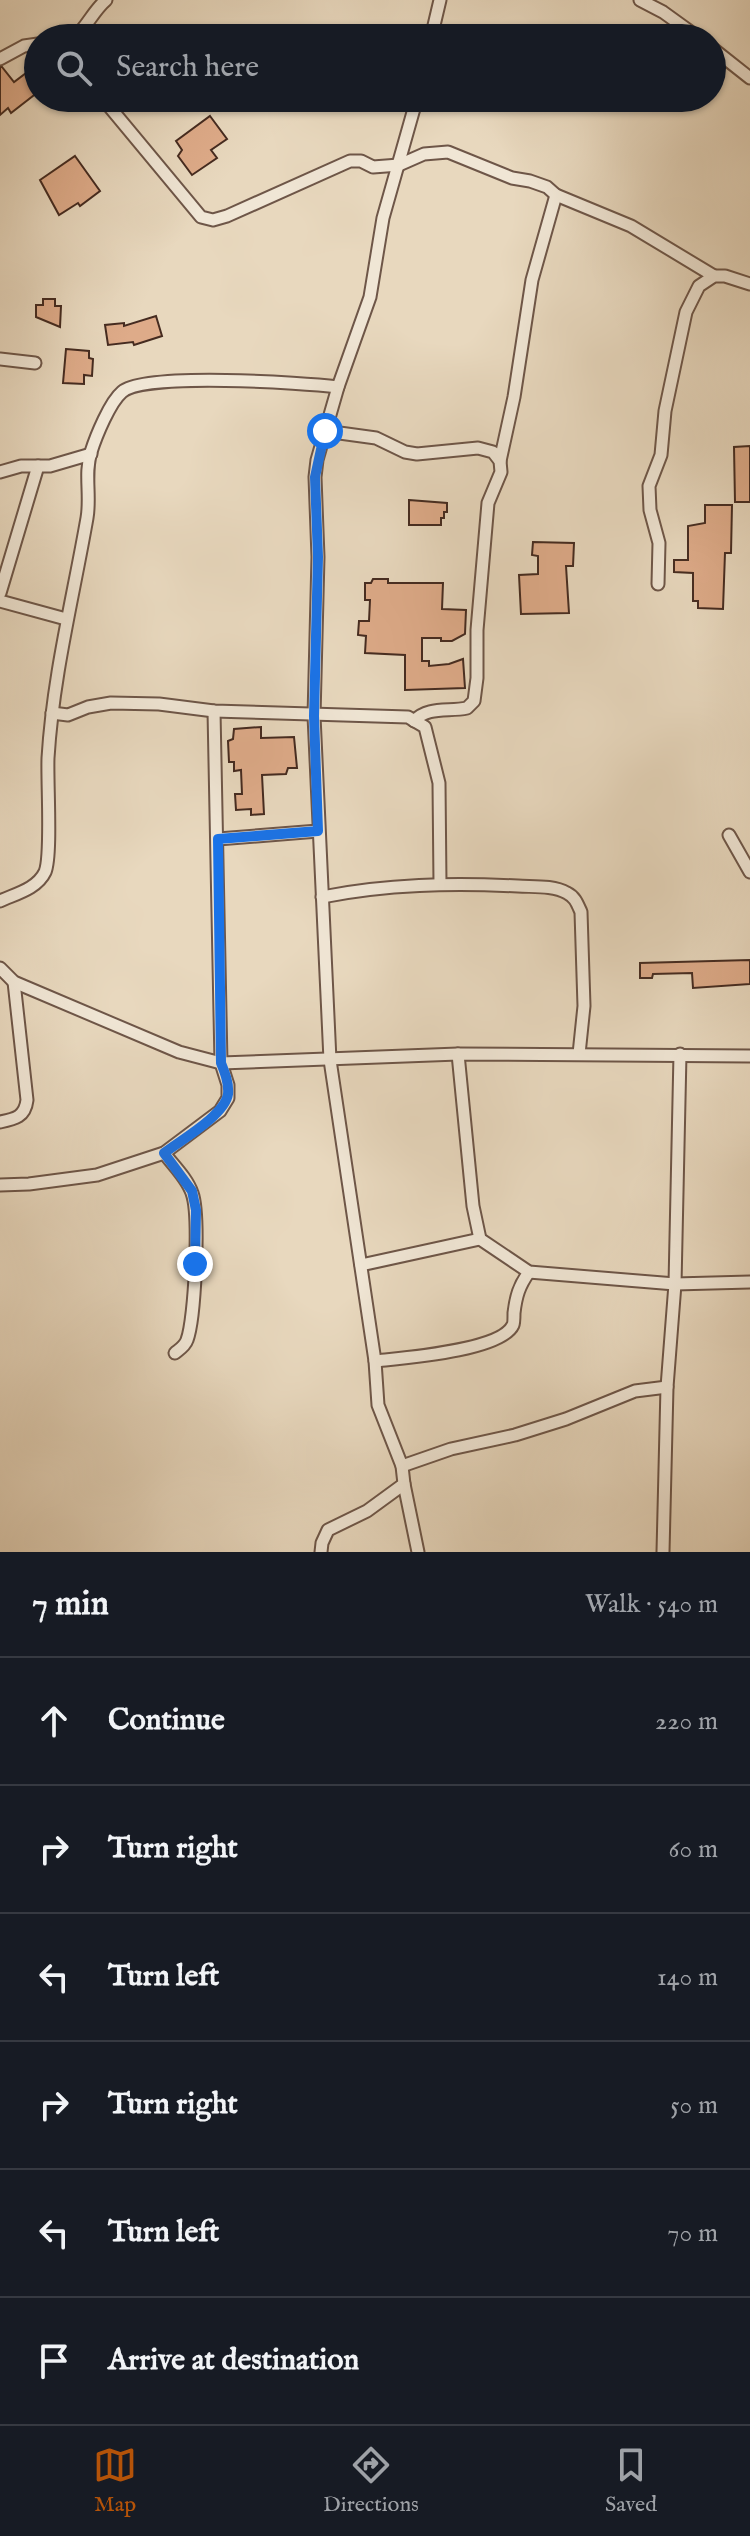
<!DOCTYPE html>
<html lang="en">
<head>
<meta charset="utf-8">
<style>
	body { margin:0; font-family:"IM FELL English",serif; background:#20242c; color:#f1f3f6 }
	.stop { position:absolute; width:24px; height:24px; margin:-18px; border:6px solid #1a73e8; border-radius:50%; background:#fff }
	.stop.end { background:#1a73e8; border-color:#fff; box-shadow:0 2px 8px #0008 }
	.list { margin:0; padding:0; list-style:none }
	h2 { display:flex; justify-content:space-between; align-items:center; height:104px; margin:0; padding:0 32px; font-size:34px }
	h2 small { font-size:26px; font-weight:400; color:#9ea1a6 }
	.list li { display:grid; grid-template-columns:52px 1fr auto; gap:24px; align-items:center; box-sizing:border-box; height:128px; padding:0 32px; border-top:2px solid #363941 }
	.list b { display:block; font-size:30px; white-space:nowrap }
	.list em { font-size:26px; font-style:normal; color:#9ea1a6 }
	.icon { flex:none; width:44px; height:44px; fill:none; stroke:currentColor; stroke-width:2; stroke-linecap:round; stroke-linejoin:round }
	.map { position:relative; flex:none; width:750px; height:1552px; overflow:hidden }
	.search { position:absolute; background:#171b24; box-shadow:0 2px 6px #0004; left:24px; right:24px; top:24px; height:88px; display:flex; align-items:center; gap:20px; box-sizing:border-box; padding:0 28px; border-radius:44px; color:#9ea1a6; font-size:30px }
	.sheet { height:872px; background:#171b24 }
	nav { display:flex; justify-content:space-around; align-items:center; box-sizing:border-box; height:112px; border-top:2px solid #363941; background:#171b24; font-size:22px; color:#9ea1a6 }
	nav a { display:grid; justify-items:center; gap:4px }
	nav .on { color:#b45309 }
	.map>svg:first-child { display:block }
</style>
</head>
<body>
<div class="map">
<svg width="750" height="1552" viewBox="0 0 750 1552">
	<rect width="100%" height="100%" fill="#e8d8be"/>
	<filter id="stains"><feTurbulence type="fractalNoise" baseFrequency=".0025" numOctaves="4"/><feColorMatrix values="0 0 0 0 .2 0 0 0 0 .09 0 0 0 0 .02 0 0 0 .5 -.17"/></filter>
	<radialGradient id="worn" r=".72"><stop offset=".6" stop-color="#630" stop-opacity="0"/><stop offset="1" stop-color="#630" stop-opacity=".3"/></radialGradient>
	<g fill="#deab89" stroke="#452b20" stroke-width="2">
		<path d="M38,64V92L11,113L8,108L0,115V67H2L14,82Z"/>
		<path d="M210,116L227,139L211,150L217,158L192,175L178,156L182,150L176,141Z"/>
		<path d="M75,156L100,191L80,206L78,203L59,215L40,180Z"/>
		<path d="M43,299H55V306H61L60,327L36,317V305H43Z"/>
		<path d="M156,316L162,336L134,345L133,342L108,345L105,325L124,323V326Z"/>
		<path d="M66,349L89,351V358L93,359L92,376L84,375V384L63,383Z"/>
		<path d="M750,446V502H735L734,447Z"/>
		<path d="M409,500L447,503V512H444V518H441V525H409Z"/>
		<path d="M705,505H732L731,553H725L723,609L698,608V601H693V573L674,572V560H688V526L705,523Z"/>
		<path d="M533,542L574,543L573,566H566L569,613L521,614L519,575L538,574V556L532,555Z"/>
		<path d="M373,579H388V583H443L442,609L466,610L465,634L452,641H441V638H422V661H429V666L449,664L463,659L465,688L405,690V655L365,653L366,636L358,635L359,621H369L370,600H365V583H371Z"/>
		<path d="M261,727V738L294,737L297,768H288L286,774L262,775L264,814L251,815V809L236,810L235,794H242L241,770L234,771V762H229L228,741L233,739L234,729Z"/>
		<path d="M750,960V984L693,988L692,973L653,974L652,978H640V963Z"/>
	</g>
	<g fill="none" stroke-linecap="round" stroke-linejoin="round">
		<g stroke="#6e5648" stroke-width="15">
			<g id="street">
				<path d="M640,0L663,12L699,38"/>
				<path d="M74,38C87,27 93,11 106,0"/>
				<path d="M431,38L440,0"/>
				<path d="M712,48L750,78"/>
				<path d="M0,59L24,46L38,44"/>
				<path d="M99,98L108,105L201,217L213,220L227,216L350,161H361L373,167L399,165L424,154L448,152L512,178L530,181L547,187L556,195L631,226L714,276"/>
				<path d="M417,98L383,218L370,297L338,387L317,460L315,477L318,557L314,716L330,1060L375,1361L378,1405L402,1466L404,1484L418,1552"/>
				<path d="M0,359L35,363"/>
				<path d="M325,431L376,438L405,452L417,454L478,448L493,452L500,461L501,472L488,503L477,630V678L474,701L467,708C448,712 428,706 414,721"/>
				<path d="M500,461L514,397L532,280L556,195"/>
				<path d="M0,472L21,466H50L91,454"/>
				<path d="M658,584L659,543L650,510L649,486L661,455L665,411L686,312L699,286L714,276H725L750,284"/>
				<path d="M0,593L38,466"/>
				<path d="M0,601L66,619"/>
				<path d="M52,713L68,715L88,707L111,703L159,704L214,711L408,717L425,727L439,783L440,884"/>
				<path d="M729,835L750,872"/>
				<path d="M218,839L318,831"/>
				<path d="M322,897C387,884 451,883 518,886C533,887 553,885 567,893C575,897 577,903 581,912L584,1006L579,1054"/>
				<path d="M0,901C15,894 37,889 45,872C52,856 47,782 48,758C53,676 73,598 87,518C91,496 84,473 91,452C96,436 110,402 122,392C145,372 303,383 338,387"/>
				<path d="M0,968L14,982L179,1052L221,1063L458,1054L750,1056"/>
				<path d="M458,1054L473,1206L480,1239L529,1272L675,1284L750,1282"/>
				<path d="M0,1122C15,1119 25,1117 27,1100L14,982"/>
				<path d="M164,1153C173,1165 187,1178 192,1193C200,1214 195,1319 187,1340C185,1346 180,1349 175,1353"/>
				<path d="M0,1185L29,1184L97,1175L164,1153L220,1111L228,1098V1085L221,1063L214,711"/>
				<path d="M361,1265L480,1239"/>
				<path d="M375,1361C402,1358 501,1351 513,1325C514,1323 514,1315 514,1313C516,1296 519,1286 529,1272"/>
				<path d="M402,1466L451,1449L515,1435L566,1419L635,1391L667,1387"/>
				<path d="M321,1552L322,1543L328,1530L367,1511L404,1484"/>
				<path d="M663,1552L667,1387L675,1284L680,1054"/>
			</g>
		</g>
		<use href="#street" stroke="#f0e6d5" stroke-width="11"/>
	</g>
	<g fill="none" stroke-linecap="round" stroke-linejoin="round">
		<path stroke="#1a73e8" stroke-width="10" d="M195,1264L196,1210L192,1191L164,1153C181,1140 225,1115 228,1094C229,1083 225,1073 221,1063L218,839L318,831L314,716L318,557L315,477L325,431"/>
	</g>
	<rect width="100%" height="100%" filter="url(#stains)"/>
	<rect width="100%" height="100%" fill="url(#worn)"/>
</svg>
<div class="stop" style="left:325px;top:431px"></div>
<div class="stop end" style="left:195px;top:1264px"></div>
<div class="search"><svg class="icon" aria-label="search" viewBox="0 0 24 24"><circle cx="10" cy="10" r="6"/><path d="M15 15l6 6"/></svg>Search here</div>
</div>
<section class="sheet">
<h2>7 min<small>Walk · 540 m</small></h2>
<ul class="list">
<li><svg class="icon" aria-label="ahead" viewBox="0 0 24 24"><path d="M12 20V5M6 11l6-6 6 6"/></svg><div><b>Continue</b></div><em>220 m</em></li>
<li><svg class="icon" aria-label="right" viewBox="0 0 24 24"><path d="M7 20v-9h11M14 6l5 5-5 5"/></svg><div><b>Turn right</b></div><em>60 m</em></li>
<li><svg class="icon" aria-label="left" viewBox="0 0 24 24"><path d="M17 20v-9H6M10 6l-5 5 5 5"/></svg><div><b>Turn left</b></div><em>140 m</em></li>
<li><svg class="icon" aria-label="right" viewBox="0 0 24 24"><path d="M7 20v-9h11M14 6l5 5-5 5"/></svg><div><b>Turn right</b></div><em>50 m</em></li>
<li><svg class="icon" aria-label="left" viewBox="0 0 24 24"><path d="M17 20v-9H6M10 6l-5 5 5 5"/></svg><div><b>Turn left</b></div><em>70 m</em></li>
<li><svg class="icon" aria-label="arrive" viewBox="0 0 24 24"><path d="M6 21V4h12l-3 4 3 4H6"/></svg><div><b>Arrive at destination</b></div></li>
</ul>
</section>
<nav>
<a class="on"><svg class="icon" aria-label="map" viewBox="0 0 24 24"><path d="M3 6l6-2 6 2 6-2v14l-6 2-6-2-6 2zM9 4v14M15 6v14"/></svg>Map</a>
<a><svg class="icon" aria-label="directions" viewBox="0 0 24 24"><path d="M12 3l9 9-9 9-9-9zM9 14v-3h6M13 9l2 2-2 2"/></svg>Directions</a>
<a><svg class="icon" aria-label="saved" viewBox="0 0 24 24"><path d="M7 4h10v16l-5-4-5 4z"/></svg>Saved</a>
</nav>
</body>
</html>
